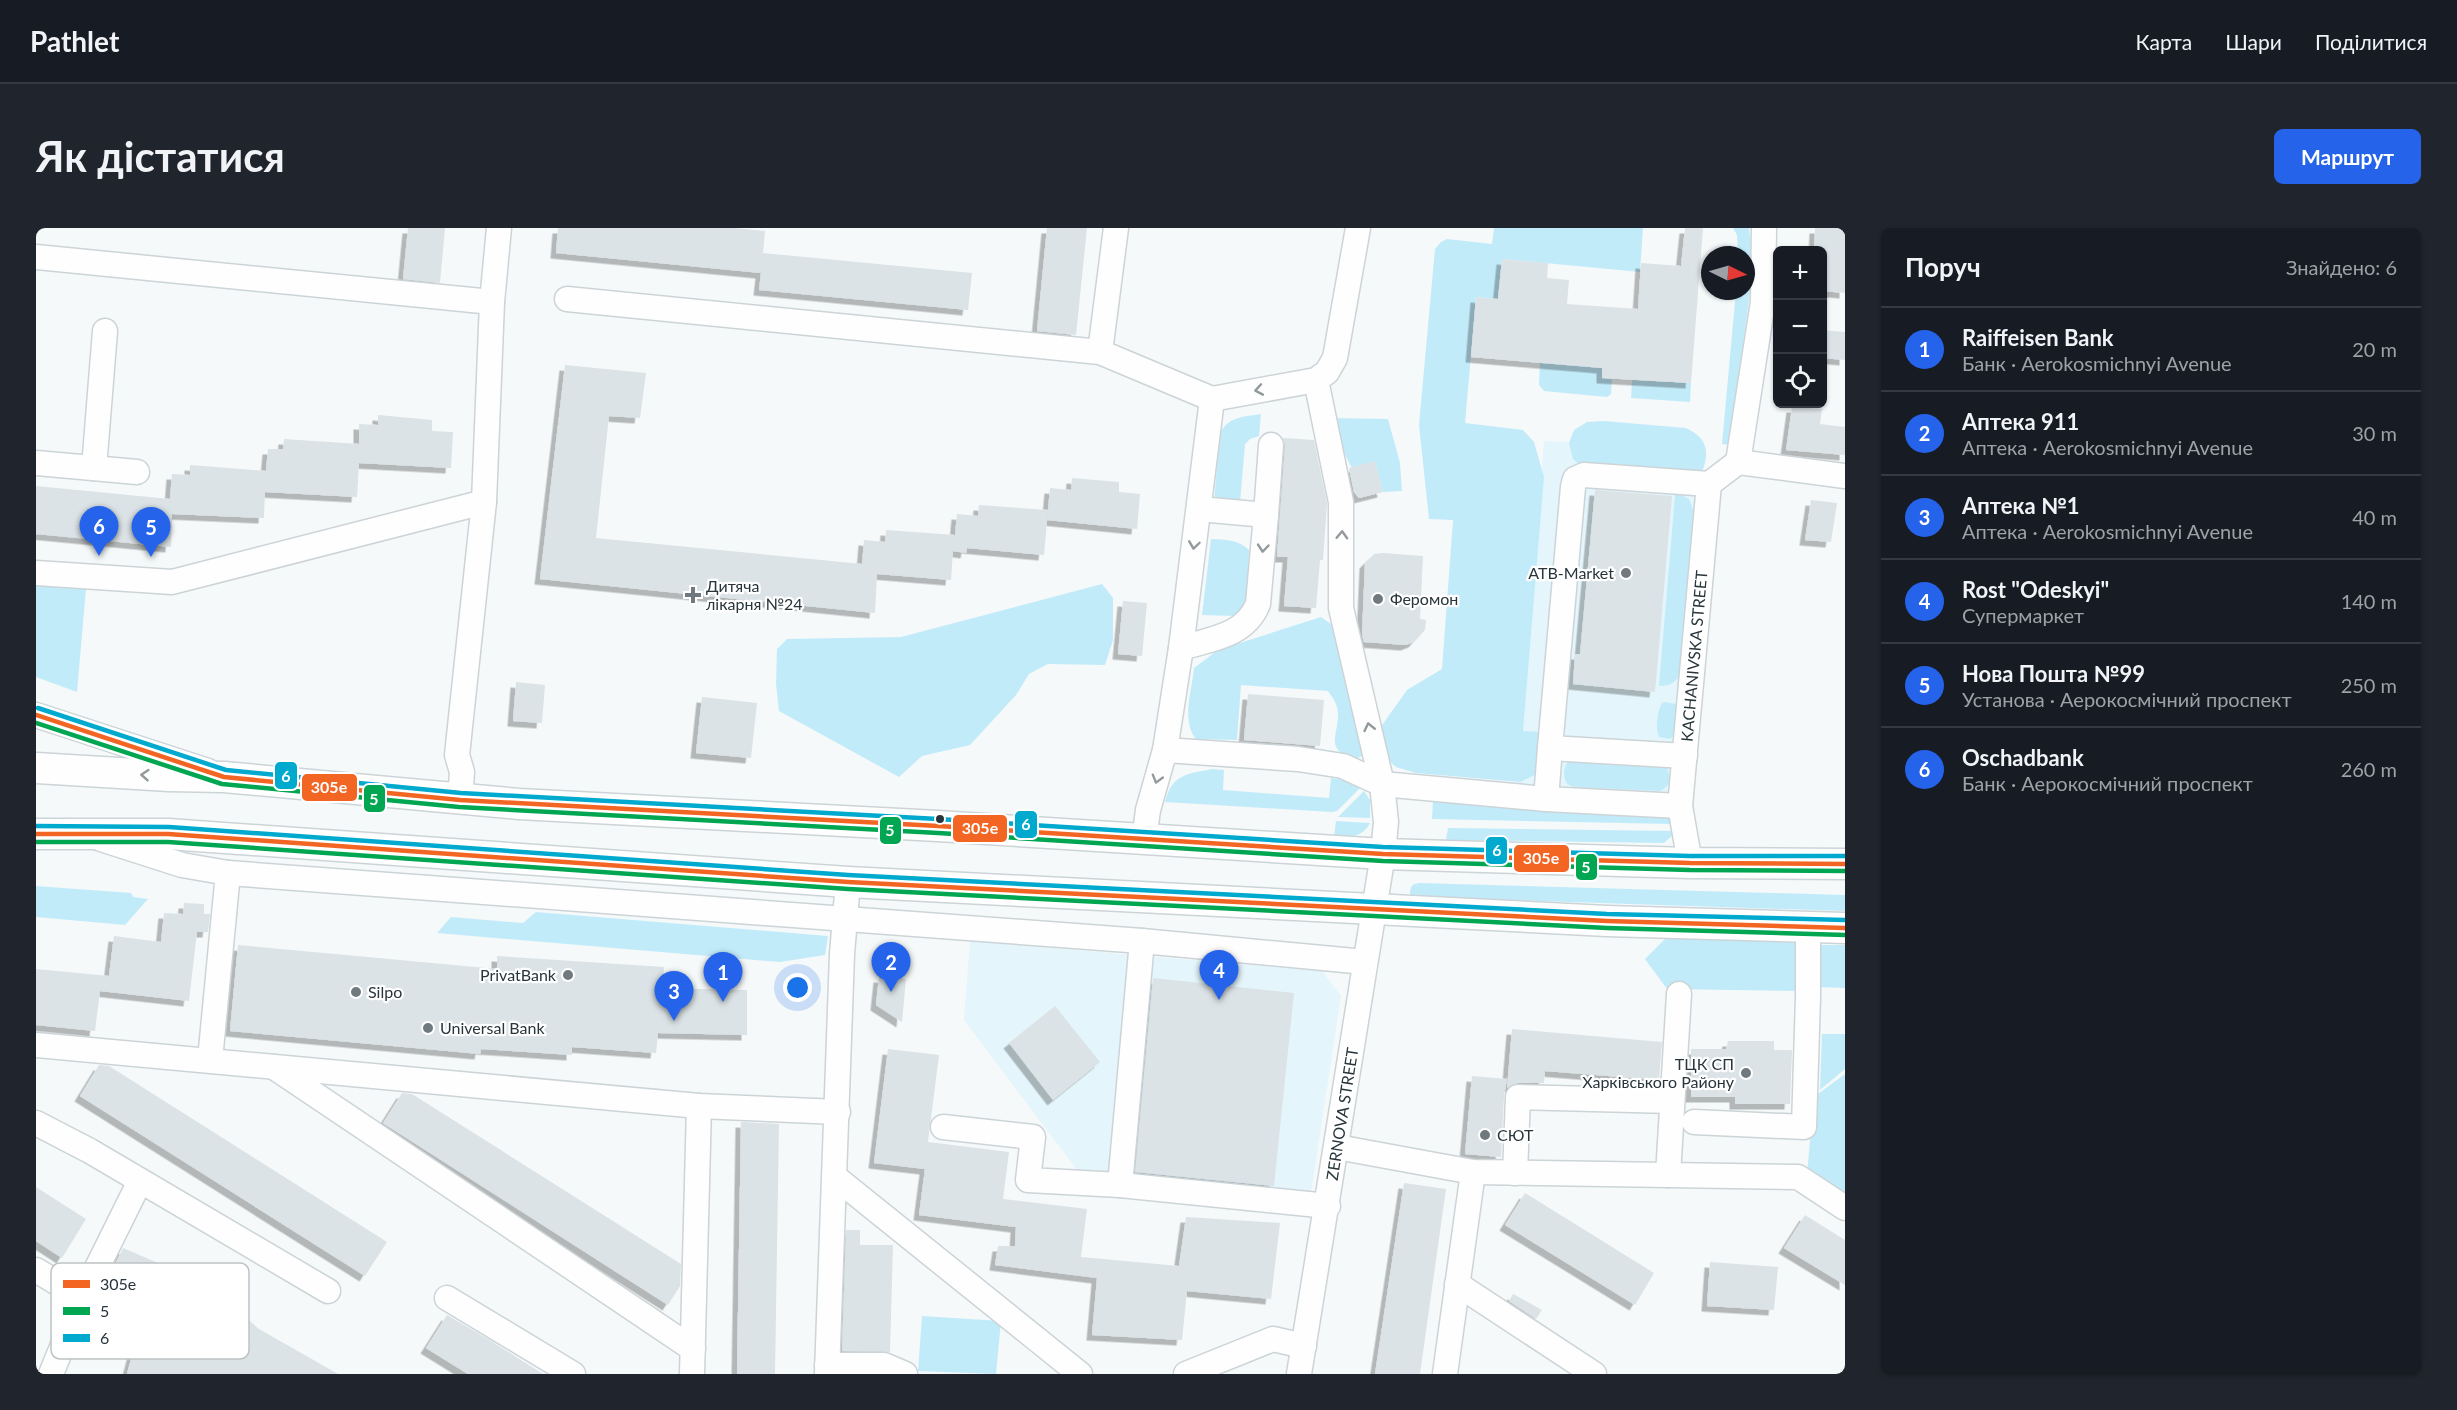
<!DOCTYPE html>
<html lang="uk">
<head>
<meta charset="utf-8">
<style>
	body { margin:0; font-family:Lato,sans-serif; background:#20242c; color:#f1f3f6 }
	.controls { position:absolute; right:18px; top:18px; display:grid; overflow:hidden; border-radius:9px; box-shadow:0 2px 4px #0004 }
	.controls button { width:54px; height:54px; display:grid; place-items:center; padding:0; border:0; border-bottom:2px solid #363941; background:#171b24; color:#f1f3f6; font:30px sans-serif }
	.compass { position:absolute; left:1665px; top:18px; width:54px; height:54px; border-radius:50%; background:#171b24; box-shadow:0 2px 4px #0004; rotate:95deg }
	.you { position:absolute; left:762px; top:760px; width:21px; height:21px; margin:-15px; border:4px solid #fff; border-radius:50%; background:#1a73e8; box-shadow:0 0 0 9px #1a73e833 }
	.badge { display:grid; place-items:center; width:39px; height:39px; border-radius:50%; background:#2563eb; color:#fff; font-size:20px; font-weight:700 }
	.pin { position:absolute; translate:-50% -50px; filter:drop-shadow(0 2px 3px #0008) }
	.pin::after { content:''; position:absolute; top:32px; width:21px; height:18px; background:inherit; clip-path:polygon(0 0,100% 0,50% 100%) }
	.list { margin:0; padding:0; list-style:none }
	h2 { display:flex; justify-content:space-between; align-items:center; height:78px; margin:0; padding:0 24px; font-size:26px }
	h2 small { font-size:20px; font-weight:400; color:#9ea1a6 }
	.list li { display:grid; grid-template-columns:39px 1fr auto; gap:18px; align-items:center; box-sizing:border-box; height:84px; padding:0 24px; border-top:2px solid #363941 }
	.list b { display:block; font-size:22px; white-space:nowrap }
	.list p { margin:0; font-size:20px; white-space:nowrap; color:#9ea1a6 }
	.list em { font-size:20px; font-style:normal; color:#9ea1a6 }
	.icon { flex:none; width:33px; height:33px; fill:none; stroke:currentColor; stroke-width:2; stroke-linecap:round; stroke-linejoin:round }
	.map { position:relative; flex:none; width:1809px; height:1146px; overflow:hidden; border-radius:9px }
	header { display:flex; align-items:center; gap:36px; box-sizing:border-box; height:84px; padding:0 30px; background:#171b24; border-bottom:2px solid #363941 }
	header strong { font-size:28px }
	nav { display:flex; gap:33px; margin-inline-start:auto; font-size:21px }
	.intro { display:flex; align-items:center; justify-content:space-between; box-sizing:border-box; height:144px; padding:0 36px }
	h1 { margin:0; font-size:42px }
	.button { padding:15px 27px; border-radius:9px; background:#2563eb; color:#fff; font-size:21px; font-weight:700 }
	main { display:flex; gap:36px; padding:0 36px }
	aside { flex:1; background:#171b24; border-radius:9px; box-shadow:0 2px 4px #0004 }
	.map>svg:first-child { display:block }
</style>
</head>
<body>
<header>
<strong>Pathlet</strong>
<nav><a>Карта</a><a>Шари</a><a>Поділитися</a></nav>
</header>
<div class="intro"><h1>Як дістатися</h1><a class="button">Маршрут</a></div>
<main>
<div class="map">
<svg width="1809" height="1146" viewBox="0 0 1809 1146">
	<defs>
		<filter id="shadow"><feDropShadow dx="-5.5" dy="5.5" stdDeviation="0" flood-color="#0004"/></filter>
	</defs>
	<rect width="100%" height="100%" fill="#f5f9fa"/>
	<g fill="#e4f5fb">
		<path d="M1508,213L1668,220L1638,566L1482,558Z"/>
		<path d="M934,713L1286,743L1305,768L1274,972L1041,942L928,792Z"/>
	</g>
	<g fill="#c2ebfa">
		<path d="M1458,0H1607L1604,44L1466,31L1462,71L1440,69L1429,195L1487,202L1498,214L1508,249L1487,503L1506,504L1501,546L1484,554L1380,545L1360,539L1352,532L1344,500L1371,462L1406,441L1417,292L1393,291L1383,197L1399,21L1405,14L1411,11L1456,16Z"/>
		<path d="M1697,0H1713L1716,26L1715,58L1693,217L1686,216L1700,63H1710V27H1702L1701,7Z"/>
		<path d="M1504,134L1566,140V150L1576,151L1575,166L1571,169L1508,163L1503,157Z"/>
		<path d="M1596,152L1655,155L1654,174L1595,170Z"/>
		<path d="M1225,186L1223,208L1214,211L1209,216L1204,275L1178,273L1184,205C1193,188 1208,189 1225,186Z"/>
		<path d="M1296,190L1352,191L1364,235L1366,263L1347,264L1339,234L1316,240L1294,199Z"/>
		<path d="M1568,193L1650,200C1671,210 1674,223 1666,244L1548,240L1537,231L1533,215L1538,202L1551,194Z"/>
		<path d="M1639,267H1645L1653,271L1659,287L1646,444C1640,454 1635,458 1623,458Z"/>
		<path d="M1175,311C1189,312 1202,311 1213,322L1211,374L1200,388L1166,387Z"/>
		<path d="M1066,356L1077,370V412L1069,437L1012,436L993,446L980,467L934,517L886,528L863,549L743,483L740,456L741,421L751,411L865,409Z"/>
		<path d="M0,357L50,361L41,464L0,449Z"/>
		<path d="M1285,389L1295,396L1308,422L1329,527L1316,532C1289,519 1302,509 1302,486C1302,477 1297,470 1292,463L1205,457L1201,512L1160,511C1145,493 1156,462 1158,440L1182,422Z"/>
		<path d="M1629,474L1640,476L1642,481L1640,505L1634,511L1623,509C1619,500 1621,484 1626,475Z"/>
		<path d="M1535,531L1623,536L1631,540C1635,551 1635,558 1624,563L1538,559L1531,556C1526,546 1527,538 1535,531Z"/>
		<path d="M1176,541L1188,542L1187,562L1293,570L1295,550L1315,553L1325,559L1301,583L1296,584L1129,574C1136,546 1151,546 1176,541Z"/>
		<path d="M1328,563L1334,572V590L1302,589Z"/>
		<path d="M1397,572L1631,589L1635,593V596L1396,591Z"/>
		<path d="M1300,593L1334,595C1327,610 1312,609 1298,609Z"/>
		<path d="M1412,600L1637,603V607L1628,615L1410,612Z"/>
		<path d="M1383,655L1809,667V683L1378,669L1374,666C1374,658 1376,656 1383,655Z"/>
		<path d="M0,658L95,665L97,669L112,671L89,697L0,689Z"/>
		<path d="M500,684L792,708L789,727L744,734L401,705L415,689L487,695Z"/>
		<path d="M1632,708L1763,715V763L1631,761L1609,731Z"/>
		<path d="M1782,717H1809V760L1780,759Z"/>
		<path d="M1786,806H1809V841L1784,862Z"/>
		<path d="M1809,846V970L1771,946L1778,869Z"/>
		<path d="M886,1088L965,1093L960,1146L882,1143Z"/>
	</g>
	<g fill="#dbe3e6" filter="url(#shadow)">
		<path d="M372,0H409L404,55L367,51Z"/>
		<path d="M522,0H697L729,3L727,25L936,45L932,82L723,62L725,45L520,25Z"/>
		<path d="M1011,0H1051L1040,107L1001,103Z"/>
		<path d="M1649,0H1667L1655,155L1566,150V140L1435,129L1440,69L1462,71L1466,31L1512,35L1511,50L1533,52L1531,76L1602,81L1605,35L1645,38Z"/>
		<path d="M1779,0H1809V65L1786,63V22H1778Z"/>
		<path d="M1786,102L1809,104V132L1786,130Z"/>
		<path d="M529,137L610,145L604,190L573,188L560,310L826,336L828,312L849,314L850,302L919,307L921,286L942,288L943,277L1012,282L1008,327L931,320L930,325L917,323L915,352L841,346L839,385L504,351Z"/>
		<path d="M1756,179L1786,181L1784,196L1809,199V227L1750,222Z"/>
		<path d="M342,187L396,192V203L417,204L415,240L323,235L321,269L229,264L228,290L136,286L135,319L0,306V258L134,271L136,246L154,247V237L230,243L232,221H247L248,211L323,216V196L342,197Z"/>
		<path d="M1247,210L1278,212L1291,275L1287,332H1284L1280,380L1248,378L1252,329H1241L1249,218Z"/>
		<path d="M1339,233L1347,264L1323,270L1318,264L1313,240Z"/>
		<path d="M1036,250L1083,254V264L1104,266L1101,301L1011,292L1014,260L1035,262Z"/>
		<path d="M1559,262L1636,268L1619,464L1537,456L1539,426H1544Z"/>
		<path d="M1775,272L1801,275L1795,314L1769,312Z"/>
		<path d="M1347,325L1387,328L1384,391L1390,392L1389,402L1378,414L1370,417L1328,414L1326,407L1329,335L1338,326Z"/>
		<path d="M1087,373L1111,375L1106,428L1082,426Z"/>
		<path d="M480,454L509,457L506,495L477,493Z"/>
		<path d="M1212,466L1288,472L1284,518L1208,512Z"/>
		<path d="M666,469L721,475L715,530L660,525Z"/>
		<path d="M148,675L168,676V686H174L172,704H161L153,773L64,763L59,803L0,797V741L73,748L78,708L125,714L128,685L147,686Z"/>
		<path d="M202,717L461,741V728L628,739L626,760L711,762V807L622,805L620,825L536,819V827L445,821L444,826L194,803Z"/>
		<path d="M843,749L870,751L866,794L840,777Z"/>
		<path d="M1117,750L1258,765L1238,958L1099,944Z"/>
		<path d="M1019,778L1064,834L1017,872L973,815Z"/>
		<path d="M1476,801L1626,814L1623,852L1509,843L1508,855H1482L1471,860Z"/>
		<path d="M1692,813H1738V822H1756L1754,876H1699V869H1655V821H1690Z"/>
		<path d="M852,821L903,827L892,914L973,924L967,971L1051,981L1045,1029L1143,1038L1150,989L1244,995L1235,1071L1151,1063L1146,1112L1056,1107L1061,1050L959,1037L962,1018H979L980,999L883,987L889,941L838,935Z"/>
		<path d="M63,837L73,838L351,1014L329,1048L44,868Z"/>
		<path d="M1436,848L1471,851L1468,868L1465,929L1429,926Z"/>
		<path d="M366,865L376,866L645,1036L644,1058L632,1077L347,895Z"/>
		<path d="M705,894L743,896L739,1146H701Z"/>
		<path d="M1368,955L1410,961L1384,1146H1339Z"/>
		<path d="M0,959L50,991L26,1030L0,1013Z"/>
		<path d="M1489,965L1618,1045L1599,1077L1469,997Z"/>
		<path d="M1769,987L1809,1012V1057L1748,1020Z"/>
		<path d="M810,1002H824V1017H857L854,1124L806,1123Z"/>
		<path d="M87,1020L171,1056L223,1101L302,1146H91L102,1105L115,1081L65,1065Z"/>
		<path d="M1674,1034L1742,1039L1738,1082L1671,1078Z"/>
		<path d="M1477,1066L1506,1082L1500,1091L1473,1073Z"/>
		<path d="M411,1087L452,1111L507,1146H432L390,1120Z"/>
	</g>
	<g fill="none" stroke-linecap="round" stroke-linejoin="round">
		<g stroke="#ccd4d7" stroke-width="27">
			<g id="minor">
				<path d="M1728,0L1727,74L1702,234L1809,248"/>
				<path d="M0,29L456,74"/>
				<path d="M531,71L1064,124L1176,171"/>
				<path d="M1064,124L1080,0"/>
				<path d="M0,235L101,244"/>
				<path d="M58,240L69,103"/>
				<path d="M1230,287L1235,217"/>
				<path d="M0,345L136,354L448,274"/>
				<path d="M1145,420C1175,411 1209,408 1222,376L1230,287L1163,281"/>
				<path d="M0,487L172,543"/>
				<path d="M1129,522L1262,531L1307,538L1346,556L1510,571L1644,578"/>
				<path d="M1649,528L1514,520L1537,259L1539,251L1548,247L1673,256"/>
				<path d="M1510,571L1514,520"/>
				<path d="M424,572L426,544L421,527L448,274L456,74L463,0"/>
				<path d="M65,611L146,637L192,645L1106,713L1329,734"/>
				<path d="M1108,612L1112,582L1129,522L1145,420L1176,171L1280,152L1291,144L1299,130L1322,0"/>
				<path d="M1654,635L1644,578L1673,256L1702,234"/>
				<path d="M1106,713L1084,957L1292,978"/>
				<path d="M0,817L663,878L802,884"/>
				<path d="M174,832L192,645"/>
				<path d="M238,839L657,1121"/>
				<path d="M1658,894L1768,899L1772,769V699"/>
				<path d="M0,895L54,923L292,1063"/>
				<path d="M907,899L997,909L992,952L1084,957"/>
				<path d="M1301,919L1437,944L1762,949L1809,980"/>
				<path d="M1479,945L1482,869L1636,873"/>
				<path d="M1632,947L1643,766"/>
				<path d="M799,949L1044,1146"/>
				<path d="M0,1042L46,1070L15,1146"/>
				<path d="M1421,1056L1558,1146"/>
				<path d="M46,1070L104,953"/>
				<path d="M411,1070L537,1146"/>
				<path d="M791,1137H848L869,1146"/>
				<path d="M656,1146L663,878"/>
				<path d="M791,1146L806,726L812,654"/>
				<path d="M1150,1146L1237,1111L1268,1118"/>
				<path d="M1263,1146L1347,626L1350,594L1346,556L1305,380V274L1280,152"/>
				<path d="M1409,1146L1437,944"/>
			</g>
		</g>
		<g stroke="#ccd4d7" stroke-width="33">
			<g id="major">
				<path d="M0,540L133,548L188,549L483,576L902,598L1347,626L1654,635L1809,636"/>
				<path d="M0,606H132L812,654L1571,693L1809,700"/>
			</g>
		</g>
		<use href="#minor" stroke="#fefefe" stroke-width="24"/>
		<use href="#major" stroke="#fefefe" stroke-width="30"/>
		<g stroke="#fff" stroke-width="9">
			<g id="bus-1">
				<path d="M0,487L188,549L424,572L902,598L1347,626L1654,635L1809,636"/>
				<path d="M0,606H132L812,654L1571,693L1809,700"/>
			</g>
		</g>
		<g stroke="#fff" stroke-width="9">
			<g id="bus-2">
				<path d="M0,495L186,556L423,579L902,605L1347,633L1654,642L1809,643"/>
				<path d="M0,614H132L812,661L1571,700L1809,707"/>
			</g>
		</g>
		<g stroke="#fff" stroke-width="9">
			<g id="bus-3">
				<path d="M2,480L190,542L425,565L902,591L1347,619L1654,628H1809"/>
				<path d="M0,598L133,599L812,647L1571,686L1809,692"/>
			</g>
		</g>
		<use href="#bus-1" stroke="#f26522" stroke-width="4.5"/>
		<use href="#bus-2" stroke="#00a651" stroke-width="4.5"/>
		<use href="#bus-3" stroke="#00a9ce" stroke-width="4.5"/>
	</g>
	<defs><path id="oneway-chevron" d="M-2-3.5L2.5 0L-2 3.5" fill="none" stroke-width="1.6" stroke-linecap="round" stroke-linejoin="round" transform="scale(1.5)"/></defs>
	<g stroke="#939a9c">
		<use href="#oneway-chevron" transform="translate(1223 162) rotate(170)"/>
		<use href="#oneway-chevron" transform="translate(1306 307) rotate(-88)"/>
		<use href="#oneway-chevron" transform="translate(1158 317) rotate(98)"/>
		<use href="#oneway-chevron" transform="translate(1227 320) rotate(95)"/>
		<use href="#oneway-chevron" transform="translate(1333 499) rotate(-103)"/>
		<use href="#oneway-chevron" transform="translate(109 547) rotate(-176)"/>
		<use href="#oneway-chevron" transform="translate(1121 551) rotate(106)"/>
	</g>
	<g fill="#707a7e" stroke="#fff" stroke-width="2">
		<circle cx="1590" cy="345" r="6"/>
		<path d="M654 358h6v6h6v6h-6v6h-6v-6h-6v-6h6z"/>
		<circle cx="1342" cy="371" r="6"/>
		<circle cx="532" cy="747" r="6"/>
		<circle cx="320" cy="764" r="6"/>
		<circle cx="392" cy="800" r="6"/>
		<circle cx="1710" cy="845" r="6"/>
		<circle cx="1449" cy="907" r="6"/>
	</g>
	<circle fill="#28353b" stroke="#fff" stroke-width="2" cx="904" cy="591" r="5"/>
	<g text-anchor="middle" stroke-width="4.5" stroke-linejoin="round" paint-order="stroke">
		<g font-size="16" fill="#28353b" stroke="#fff" text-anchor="start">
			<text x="1578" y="351" text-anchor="end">ATB-Market</text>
			<text x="670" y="364">Дитяча<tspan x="670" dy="18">лікарня №24</tspan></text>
			<text x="1354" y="377">Феромон</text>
			<text x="520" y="753" text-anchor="end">PrivatBank</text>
			<text x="332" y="770">Silpo</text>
			<text x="404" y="806">Universal Bank</text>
			<text x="1698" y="842" text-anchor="end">ТЦК СП<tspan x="1698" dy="18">Харківського Району</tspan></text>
			<text x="1461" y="913">СЮТ</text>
		</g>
		<g font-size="16" fill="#28353b" stroke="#fff">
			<text transform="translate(1658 428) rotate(-85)" y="6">KACHANIVSKA STREET</text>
			<text transform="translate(1306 886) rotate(-81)" y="6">ZERNOVA STREET</text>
		</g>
	</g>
	<rect x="15" y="1035" width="198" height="96" rx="9" fill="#fff" stroke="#bec2c4" stroke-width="1.5"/>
	<rect x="27" y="1052" width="27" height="8" fill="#f26522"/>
	<rect x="27" y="1079" width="27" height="8" fill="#00a651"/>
	<rect x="27" y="1106" width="27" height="8" fill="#00a9ce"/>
	<g font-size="16" fill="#28353b">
		<text x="64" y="1062">305e</text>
		<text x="64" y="1089">5</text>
		<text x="64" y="1116">6</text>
	</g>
	<g stroke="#fff" stroke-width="2">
		<rect x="238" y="533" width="24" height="29" rx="6" fill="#00a9ce"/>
		<rect x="265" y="545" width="57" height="29" rx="6" fill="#f26522"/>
		<rect x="327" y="556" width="23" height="29" rx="6" fill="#00a651"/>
		<rect x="978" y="582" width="24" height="29" rx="6" fill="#00a9ce"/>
		<rect x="916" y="586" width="56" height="29" rx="6" fill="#f26522"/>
		<rect x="843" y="588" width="23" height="29" rx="6" fill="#00a651"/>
		<rect x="1449" y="608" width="23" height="29" rx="6" fill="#00a9ce"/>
		<rect x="1477" y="616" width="57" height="29" rx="6" fill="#f26522"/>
		<rect x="1539" y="625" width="23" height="28" rx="6" fill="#00a651"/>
	</g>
	<g font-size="16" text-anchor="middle" font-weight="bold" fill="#fff">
		<text x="250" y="554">6</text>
		<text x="293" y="565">305e</text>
		<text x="338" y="577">5</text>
		<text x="990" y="602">6</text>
		<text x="944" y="606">305e</text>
		<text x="854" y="608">5</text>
		<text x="1461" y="628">6</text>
		<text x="1505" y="636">305e</text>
		<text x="1550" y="645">5</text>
	</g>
</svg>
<div class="controls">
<button>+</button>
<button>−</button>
<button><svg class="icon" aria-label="locate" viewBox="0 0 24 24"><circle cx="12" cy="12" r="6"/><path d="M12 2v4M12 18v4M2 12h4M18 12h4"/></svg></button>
</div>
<svg class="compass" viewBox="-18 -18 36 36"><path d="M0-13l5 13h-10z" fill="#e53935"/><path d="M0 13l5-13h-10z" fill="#9ea1a6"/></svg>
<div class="you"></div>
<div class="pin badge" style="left:687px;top:774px">1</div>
<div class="pin badge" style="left:855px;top:764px">2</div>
<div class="pin badge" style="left:638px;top:793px">3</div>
<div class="pin badge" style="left:1183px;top:772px">4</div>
<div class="pin badge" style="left:115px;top:329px">5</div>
<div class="pin badge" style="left:63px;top:328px">6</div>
</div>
<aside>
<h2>Поруч<small>Знайдено: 6</small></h2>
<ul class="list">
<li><span class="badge">1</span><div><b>Raiffeisen Bank</b><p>Банк · Aerokosmichnyi Avenue</p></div><em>20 m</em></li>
<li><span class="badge">2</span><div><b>Аптека 911</b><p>Аптека · Aerokosmichnyi Avenue</p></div><em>30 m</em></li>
<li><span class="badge">3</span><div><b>Аптека №1</b><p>Аптека · Aerokosmichnyi Avenue</p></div><em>40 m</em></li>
<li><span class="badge">4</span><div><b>Rost &quot;Odeskyi&quot;</b><p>Супермаркет</p></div><em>140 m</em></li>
<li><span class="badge">5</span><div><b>Нова Пошта №99</b><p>Установа · Аерокосмічний проспект</p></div><em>250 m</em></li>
<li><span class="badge">6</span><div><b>Oschadbank</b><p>Банк · Аерокосмічний проспект</p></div><em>260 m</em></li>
</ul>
</aside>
</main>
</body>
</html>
